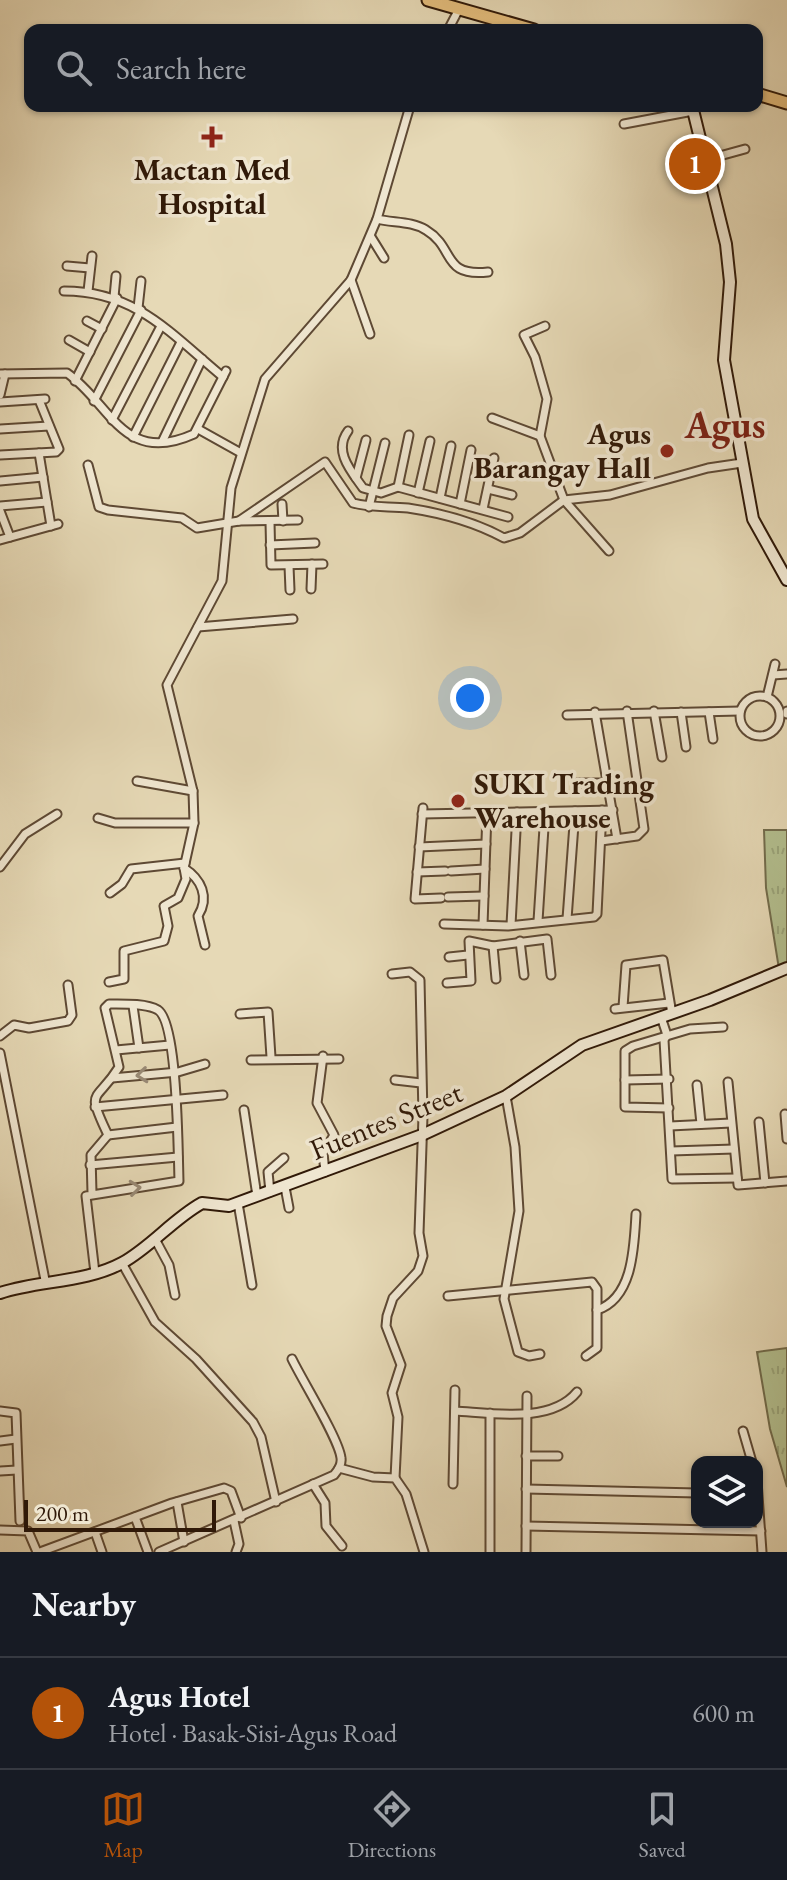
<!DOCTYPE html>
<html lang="en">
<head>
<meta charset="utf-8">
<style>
	body { margin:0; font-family:"EB Garamond",serif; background:#20242c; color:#f1f3f6 }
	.controls { position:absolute; right:24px; bottom:24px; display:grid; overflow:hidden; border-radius:16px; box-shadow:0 2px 6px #0004 }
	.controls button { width:72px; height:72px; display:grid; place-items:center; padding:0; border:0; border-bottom:2px solid #363941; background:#171b24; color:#f1f3f6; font:40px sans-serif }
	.scale { position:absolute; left:24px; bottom:20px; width:192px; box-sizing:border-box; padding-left:8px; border:4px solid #301908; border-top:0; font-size:22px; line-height:28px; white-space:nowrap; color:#301908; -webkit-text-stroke:6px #efe6d0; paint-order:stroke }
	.you { position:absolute; left:470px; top:698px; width:28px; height:28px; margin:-20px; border:6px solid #fff; border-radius:50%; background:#1a73e8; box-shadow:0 0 0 12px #1a73e833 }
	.badge { display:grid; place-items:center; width:52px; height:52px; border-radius:50%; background:#b45309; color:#fff; font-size:26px; font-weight:700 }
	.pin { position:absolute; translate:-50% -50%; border:4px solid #fff; box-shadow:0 2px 8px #0006 }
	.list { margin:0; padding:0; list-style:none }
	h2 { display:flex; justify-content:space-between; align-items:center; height:104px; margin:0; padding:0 32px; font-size:34px }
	h2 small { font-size:26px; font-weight:400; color:#9ea1a6 }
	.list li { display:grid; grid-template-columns:52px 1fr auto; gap:24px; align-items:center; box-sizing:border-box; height:112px; padding:0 32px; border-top:2px solid #363941 }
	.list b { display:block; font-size:30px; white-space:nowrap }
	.list p { margin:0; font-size:26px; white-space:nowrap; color:#9ea1a6 }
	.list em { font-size:26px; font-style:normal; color:#9ea1a6 }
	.icon { flex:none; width:44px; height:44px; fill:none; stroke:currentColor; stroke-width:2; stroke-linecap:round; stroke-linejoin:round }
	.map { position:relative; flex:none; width:787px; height:1552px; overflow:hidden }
	.search { position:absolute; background:#171b24; box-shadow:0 2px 6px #0004; left:24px; right:24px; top:24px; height:88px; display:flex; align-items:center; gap:20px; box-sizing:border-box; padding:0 28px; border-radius:16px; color:#9ea1a6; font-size:30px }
	.sheet { height:216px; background:#171b24 }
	nav { display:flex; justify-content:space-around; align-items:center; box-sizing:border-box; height:112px; border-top:2px solid #363941; background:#171b24; font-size:22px; color:#9ea1a6 }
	nav a { display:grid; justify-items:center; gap:4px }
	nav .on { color:#b45309 }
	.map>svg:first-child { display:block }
</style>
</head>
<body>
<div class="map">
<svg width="787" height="1552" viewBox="0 0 787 1552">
	<defs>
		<pattern id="grass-tufts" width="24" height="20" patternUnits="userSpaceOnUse" patternTransform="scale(2)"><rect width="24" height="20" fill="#b3bf8f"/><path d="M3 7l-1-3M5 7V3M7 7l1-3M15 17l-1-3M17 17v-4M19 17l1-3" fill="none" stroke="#9aa47a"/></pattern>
	</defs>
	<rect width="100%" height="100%" fill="#e6d9b6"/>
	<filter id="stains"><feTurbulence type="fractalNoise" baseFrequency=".0025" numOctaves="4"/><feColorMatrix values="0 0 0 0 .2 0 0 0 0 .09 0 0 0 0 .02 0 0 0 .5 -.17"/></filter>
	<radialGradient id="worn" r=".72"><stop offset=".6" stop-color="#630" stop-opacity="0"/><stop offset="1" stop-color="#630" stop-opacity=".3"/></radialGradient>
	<g fill="url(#grass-tufts)" stroke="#726c4c" stroke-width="2">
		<path d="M764,830H787V965L779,969L766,888Z"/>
		<path d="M787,1348V1487L770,1429L757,1352Z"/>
	</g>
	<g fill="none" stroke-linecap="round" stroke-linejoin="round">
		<g stroke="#5e4934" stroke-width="11">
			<g id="street">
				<path d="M448,30L459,9"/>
				<path d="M624,124L693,111"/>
				<path d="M705,160L745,149"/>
				<path d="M377,219C393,223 412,221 426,230C456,248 441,277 488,272"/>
				<path d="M371,237L384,258"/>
				<path d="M67,266L90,268"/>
				<path d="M351,280L370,334"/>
				<path d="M64,291C136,291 171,334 223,377"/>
				<path d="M88,291L92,256"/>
				<path d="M114,297L116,276"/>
				<path d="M138,308L141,281"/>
				<path d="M87,321L102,329"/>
				<path d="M545,326L524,335L535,357L547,399L540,436L564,500L609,551"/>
				<path d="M69,340L90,352"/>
				<path d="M0,374L67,373C111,404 123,466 194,434L226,371"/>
				<path d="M75,381L117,298"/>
				<path d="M0,395L5,374"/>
				<path d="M94,401L141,310"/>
				<path d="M0,402L45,399"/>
				<path d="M492,418L540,436"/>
				<path d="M112,420L161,326"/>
				<path d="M0,429L49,426"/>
				<path d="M198,429L241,453"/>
				<path d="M348,431C333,451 351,471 363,488L381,493L398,487L508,517"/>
				<path d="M133,437L181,342"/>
				<path d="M163,440L202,359"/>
				<path d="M39,453L51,526"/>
				<path d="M0,455L56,452L59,449L39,400"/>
				<path d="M88,465L99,507L108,510L182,518L197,528L239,521L298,520"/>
				<path d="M492,468L509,471"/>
				<path d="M356,478L366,440"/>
				<path d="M0,481L43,477"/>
				<path d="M398,487L409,435"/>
				<path d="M488,489L512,495"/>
				<path d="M418,493L430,441"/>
				<path d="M440,498L451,446"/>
				<path d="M282,504L283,521"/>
				<path d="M460,504L471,450"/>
				<path d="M0,506L47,502"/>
				<path d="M369,507L385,443"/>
				<path d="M483,509L494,458"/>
				<path d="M0,511L10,537"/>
				<path d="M239,521L325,462L353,503C372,508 389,506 408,508C441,513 475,522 504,538L520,533L564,500L610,495L708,468L742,463"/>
				<path d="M270,522L271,565L323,564"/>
				<path d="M0,540L58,524"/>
				<path d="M270,545L315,543"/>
				<path d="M289,566L290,590"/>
				<path d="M311,589L312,564"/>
				<path d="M198,627L293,619"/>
				<path d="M773,675L787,674"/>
				<circle cx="760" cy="716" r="20"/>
				<path d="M767,697L775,664"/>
				<path d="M654,711L662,757"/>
				<path d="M787,711V714"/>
				<path d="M595,712L617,839"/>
				<path d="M681,712L686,747"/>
				<path d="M709,712L713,739"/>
				<path d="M567,715L740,711"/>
				<path d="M137,781L193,791"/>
				<path d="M577,783H606"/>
				<path d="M423,808L415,899L441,898"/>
				<path d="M422,814L613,810"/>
				<path d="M98,818L115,823H194"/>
				<path d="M601,841L637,836L644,829L627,711"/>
				<path d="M419,847L486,844"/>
				<path d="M0,867L25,834L57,814"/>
				<path d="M184,868C201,879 210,897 198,916L205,945"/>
				<path d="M451,871L485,869"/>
				<path d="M417,872L445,871"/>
				<path d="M110,893L122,884L131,869L185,863"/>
				<path d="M448,897L484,896"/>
				<path d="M567,919L575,811"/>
				<path d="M538,921L545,812"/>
				<path d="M444,924L508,926L594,917L597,914L602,810"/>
				<path d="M483,925L487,813"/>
				<path d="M511,925L517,812"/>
				<path d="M520,941L524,975"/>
				<path d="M493,946L496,979"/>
				<path d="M449,957L468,955"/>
				<path d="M392,974L410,972L420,980L423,1116L419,1233L423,1256L418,1271L393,1298L387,1316L386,1326L401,1365L392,1393L398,1417L395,1478"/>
				<path d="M109,982L124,979V951L164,941L168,926L164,906L178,898L186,879L184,868L194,823L193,791L167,685L222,581L231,488L265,379L351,280L377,219L410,106"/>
				<path d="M447,983L471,981L469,941L493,946L547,939L551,975"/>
				<path d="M133,1006L139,1048"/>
				<path d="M623,1007L626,965L663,960L672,1014"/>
				<path d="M615,1009L669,1003"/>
				<path d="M240,1014L268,1012L271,1057"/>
				<path d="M661,1017L667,1035L664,1040L672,1179L737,1178"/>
				<path d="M0,1036L14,1025L29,1028L68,1021L72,1015L68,985"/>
				<path d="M116,1050L170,1045"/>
				<path d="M0,1053L45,1280"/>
				<path d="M323,1056L317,1103L334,1135L323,1153L325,1172"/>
				<path d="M251,1060L339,1059"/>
				<path d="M112,1078L178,1072L205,1064"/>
				<path d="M395,1080L421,1083"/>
				<path d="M625,1080L669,1079"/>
				<path d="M728,1082L738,1185L787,1181"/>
				<path d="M697,1085L701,1124"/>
				<path d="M506,1096L515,1147L519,1211L504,1299L518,1352L529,1356L540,1354"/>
				<path d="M95,1107L223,1095"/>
				<path d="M669,1108L625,1107V1051L633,1046L690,1029L723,1027"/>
				<path d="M244,1110L257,1196"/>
				<path d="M785,1114L787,1139"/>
				<path d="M759,1122L765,1183"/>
				<path d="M670,1126L731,1123"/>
				<path d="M108,1135L177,1127"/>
				<path d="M671,1151L734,1149"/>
				<path d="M90,1165L178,1157"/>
				<path d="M285,1187L289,1208"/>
				<path d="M270,1192L268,1172L284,1158"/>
				<path d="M92,1193L91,1155L108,1135C85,1087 96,1104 119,1067L105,1008L109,1004C122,1004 146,1003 158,1010C178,1023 178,1153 179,1181L86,1196L95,1273"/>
				<path d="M238,1203L252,1285"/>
				<path d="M155,1239L169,1265L175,1295"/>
				<path d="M122,1263L155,1322L196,1359L253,1422L261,1437L276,1502"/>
				<path d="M448,1296L592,1282L597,1289V1348L586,1356"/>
				<path d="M597,1310C633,1298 634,1248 636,1214"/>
				<path d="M0,1411L16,1413L20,1521"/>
				<path d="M455,1411C491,1413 551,1424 577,1392"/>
				<path d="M490,1413V1552"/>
				<path d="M743,1431L752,1462"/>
				<path d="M0,1441L16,1439"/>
				<path d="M526,1456H558"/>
				<path d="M339,1468L373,1477L395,1478L406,1494L424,1552"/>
				<path d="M0,1471L17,1470"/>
				<path d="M757,1481L762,1552"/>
				<path d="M313,1484L325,1503L326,1526L342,1546"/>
				<path d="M453,1484L455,1390"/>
				<path d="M526,1489L697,1493"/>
				<path d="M177,1502L184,1542"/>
				<path d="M135,1517L148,1552"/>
				<path d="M234,1521L239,1544L236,1552"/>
				<path d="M526,1526L761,1531"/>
				<path d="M0,1530L28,1531L37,1552"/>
				<path d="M95,1532L102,1552"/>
				<path d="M40,1552L172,1503L224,1488L231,1491L241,1518"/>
				<path d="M159,1552L334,1475C338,1470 342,1465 341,1458C339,1439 302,1380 292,1359"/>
				<path d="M526,1552L527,1396"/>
			</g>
		</g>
		<g stroke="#301908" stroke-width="14">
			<g id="secondary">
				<path d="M692,106L726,244L730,282L724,360L753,519L787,580"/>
				<path d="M0,1293C39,1280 85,1283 122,1263C151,1247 173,1219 202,1203L229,1206L422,1135L506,1096L582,1045L710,1000L787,968"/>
			</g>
		</g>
		<g stroke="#301908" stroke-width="15">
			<g id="primary">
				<path d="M428,0L534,30"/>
				<path d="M757,94L787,103"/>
			</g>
		</g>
		<use href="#street" stroke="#efe6d0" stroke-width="7"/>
		<use href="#secondary" stroke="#efe6d0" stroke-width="10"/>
		<use href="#primary" stroke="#e3bc7b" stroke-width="11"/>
	</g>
	<defs><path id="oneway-chevron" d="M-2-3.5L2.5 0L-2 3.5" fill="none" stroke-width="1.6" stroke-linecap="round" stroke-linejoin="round" transform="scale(2)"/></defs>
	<g stroke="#998a76">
		<use href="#oneway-chevron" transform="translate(142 1075) rotate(174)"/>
		<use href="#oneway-chevron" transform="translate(135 1188) rotate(-6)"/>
	</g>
	<g fill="#8f2418" stroke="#efe6d0" stroke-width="3">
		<path d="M208 125h8v8h8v8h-8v8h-8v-8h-8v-8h8z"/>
		<circle cx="667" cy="451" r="8"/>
		<circle cx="458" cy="801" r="8"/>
	</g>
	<g text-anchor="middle" stroke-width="7" stroke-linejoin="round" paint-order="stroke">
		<g font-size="30" font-weight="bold" fill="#301908" stroke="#efe6d0">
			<text x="212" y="180">Mactan Med<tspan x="212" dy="34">Hospital</tspan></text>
			<text x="651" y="444" text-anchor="end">Agus<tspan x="651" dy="34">Barangay Hall</tspan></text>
			<text x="474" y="794" text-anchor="start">SUKI Trading<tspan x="474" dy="34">Warehouse</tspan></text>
		</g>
		<g font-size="30" fill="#301908" stroke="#efe6d0">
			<text transform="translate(386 1121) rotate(-22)" y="10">Fuentes Street</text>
		</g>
		<g font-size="38" font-weight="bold" fill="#7a1f14" stroke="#efe6d0">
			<text x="725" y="438">Agus</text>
		</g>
	</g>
	<rect width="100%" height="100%" filter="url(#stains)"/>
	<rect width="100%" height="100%" fill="url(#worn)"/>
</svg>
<div class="controls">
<button><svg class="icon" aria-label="layers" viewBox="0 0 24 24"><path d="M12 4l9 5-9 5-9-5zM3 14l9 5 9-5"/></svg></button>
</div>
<div class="scale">200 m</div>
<div class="you"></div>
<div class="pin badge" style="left:695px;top:164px">1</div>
<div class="search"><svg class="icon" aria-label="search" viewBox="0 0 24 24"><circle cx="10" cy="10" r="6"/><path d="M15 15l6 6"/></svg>Search here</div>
</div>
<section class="sheet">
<h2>Nearby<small></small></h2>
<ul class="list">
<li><span class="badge">1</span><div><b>Agus Hotel</b><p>Hotel · Basak-Sisi-Agus Road</p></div><em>600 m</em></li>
</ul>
</section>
<nav>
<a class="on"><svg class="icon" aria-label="map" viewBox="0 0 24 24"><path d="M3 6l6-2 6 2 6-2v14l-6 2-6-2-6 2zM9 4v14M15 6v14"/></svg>Map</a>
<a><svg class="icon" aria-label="directions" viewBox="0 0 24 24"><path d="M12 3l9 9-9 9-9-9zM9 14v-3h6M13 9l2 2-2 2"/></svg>Directions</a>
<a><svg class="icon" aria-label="saved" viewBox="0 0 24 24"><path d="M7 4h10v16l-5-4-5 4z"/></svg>Saved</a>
</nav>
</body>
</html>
